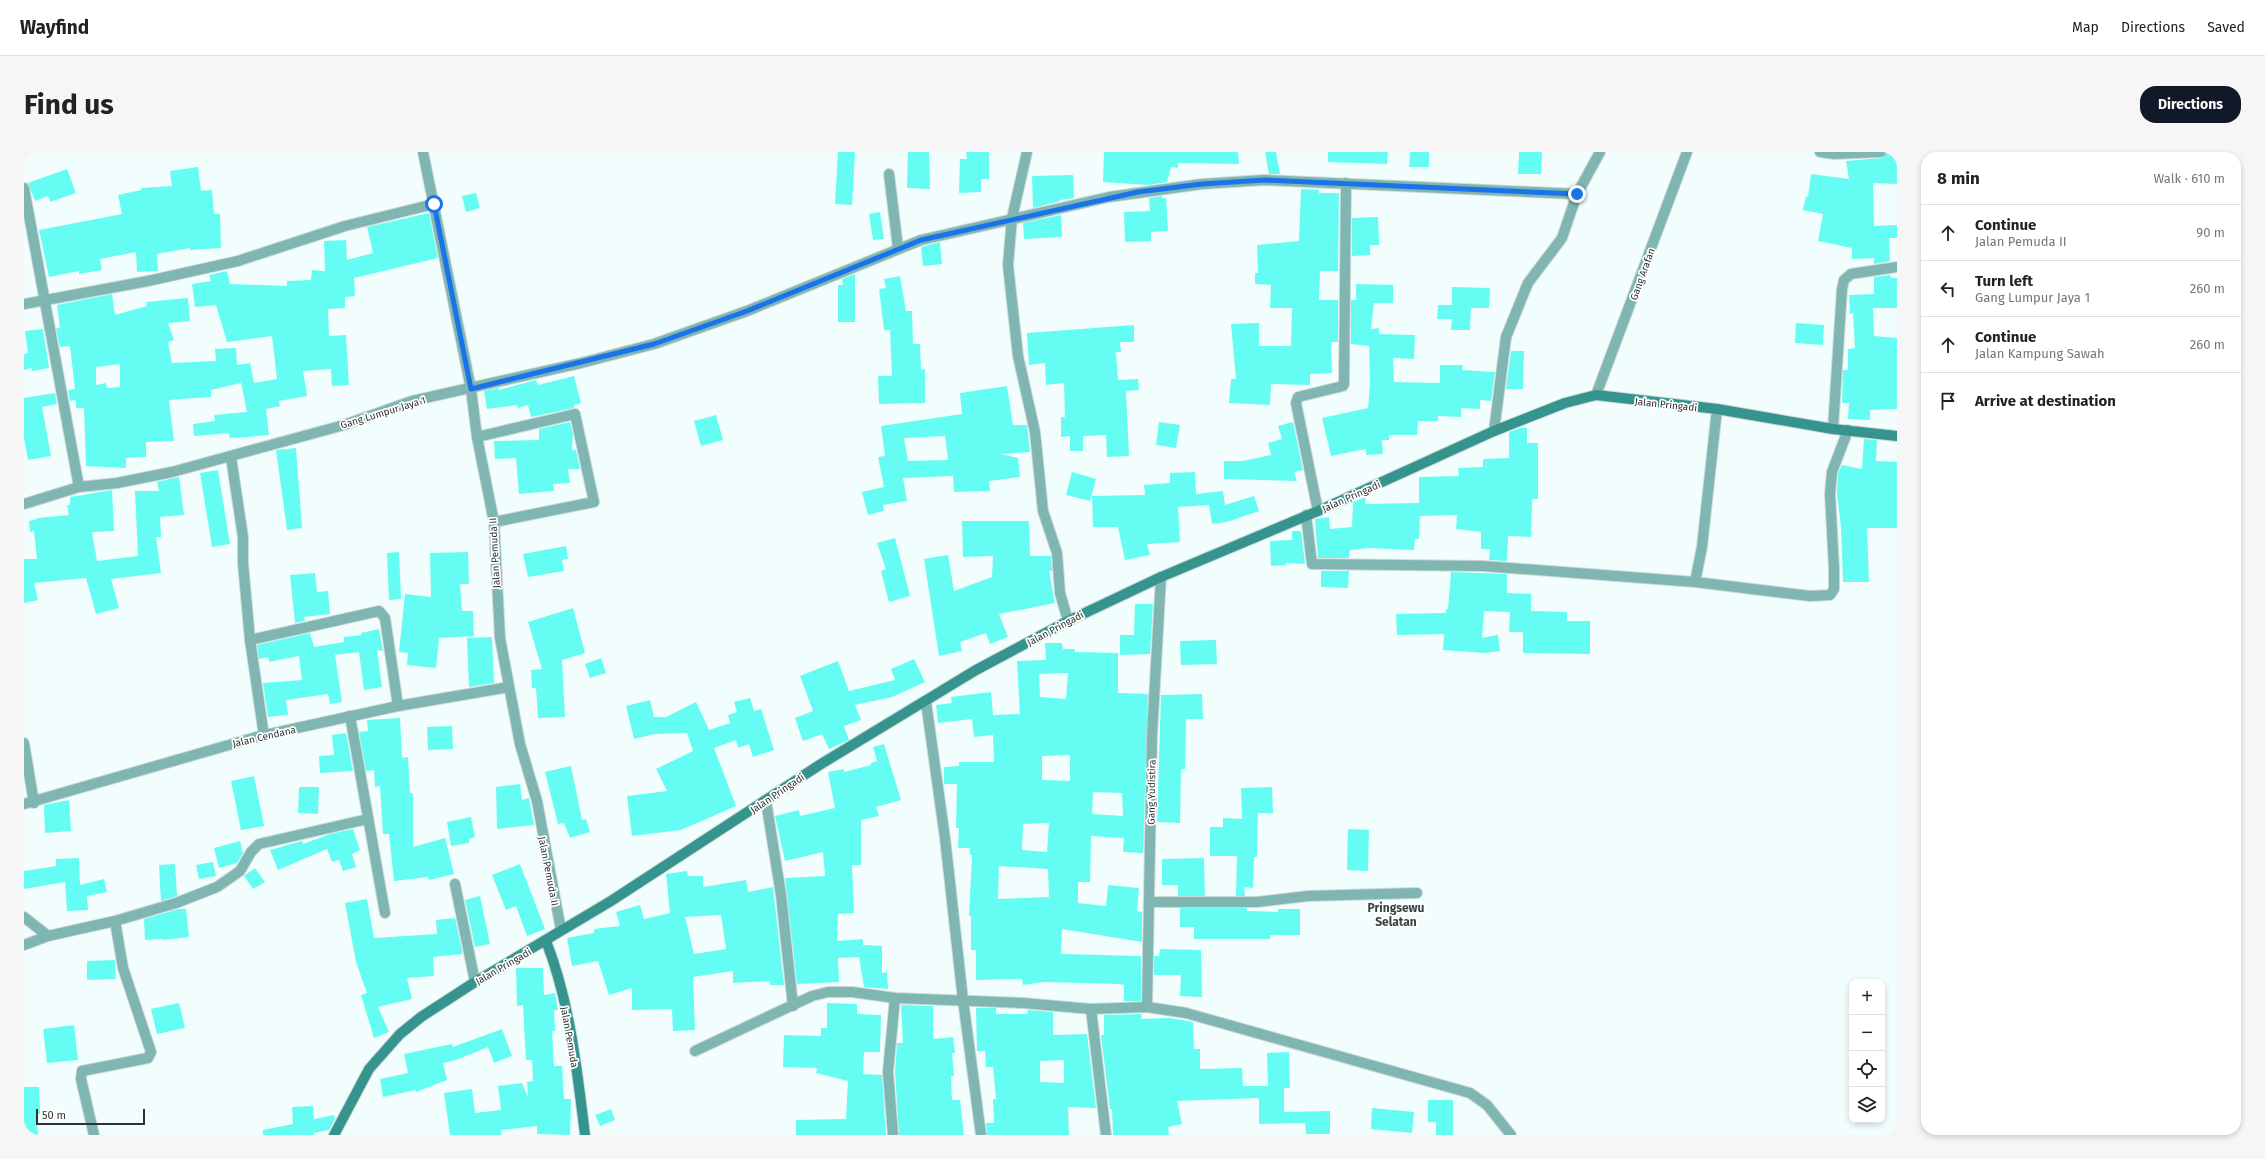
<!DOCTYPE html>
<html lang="en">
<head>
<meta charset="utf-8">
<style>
	body { margin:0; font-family:"Fira Sans",sans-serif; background:#f6f6f6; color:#222 }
	.controls { position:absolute; right:12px; bottom:12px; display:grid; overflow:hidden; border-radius:8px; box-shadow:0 2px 6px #0003 }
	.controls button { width:36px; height:36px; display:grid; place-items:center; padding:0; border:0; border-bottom:1px solid #e0e0e0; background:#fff; color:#222; font:20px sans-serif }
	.scale { position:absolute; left:12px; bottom:10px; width:109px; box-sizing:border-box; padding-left:4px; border:2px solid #2d3131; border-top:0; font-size:11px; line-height:14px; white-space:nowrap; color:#2d3131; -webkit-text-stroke:3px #fff; paint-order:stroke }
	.stop { position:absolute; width:12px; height:12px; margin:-9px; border:3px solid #1a73e8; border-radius:50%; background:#fff }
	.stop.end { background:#1a73e8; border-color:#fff; box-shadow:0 1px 4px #0008 }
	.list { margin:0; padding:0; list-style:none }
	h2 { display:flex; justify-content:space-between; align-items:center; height:52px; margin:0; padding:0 16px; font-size:17px }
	h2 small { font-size:13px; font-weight:400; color:#767676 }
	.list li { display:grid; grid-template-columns:26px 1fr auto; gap:12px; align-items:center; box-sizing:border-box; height:56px; padding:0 16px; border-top:1px solid #e0e0e0 }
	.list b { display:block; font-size:15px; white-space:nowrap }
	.list p { margin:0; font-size:13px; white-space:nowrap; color:#767676 }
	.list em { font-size:13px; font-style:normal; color:#767676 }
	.icon { flex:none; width:22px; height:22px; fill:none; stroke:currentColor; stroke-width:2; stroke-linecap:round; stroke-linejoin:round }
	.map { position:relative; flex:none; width:1873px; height:983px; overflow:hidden; border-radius:16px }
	header { display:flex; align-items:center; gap:24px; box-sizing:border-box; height:56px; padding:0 20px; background:#fff; border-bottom:1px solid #e0e0e0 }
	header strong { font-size:19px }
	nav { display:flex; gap:22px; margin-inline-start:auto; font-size:14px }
	.intro { display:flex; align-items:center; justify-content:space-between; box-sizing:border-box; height:96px; padding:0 24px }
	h1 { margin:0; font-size:28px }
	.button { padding:10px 18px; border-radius:16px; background:#111827; color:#fff; font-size:14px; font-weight:700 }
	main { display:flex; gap:24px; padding:0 24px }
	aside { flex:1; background:#fff; border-radius:16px; box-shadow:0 2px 6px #0003 }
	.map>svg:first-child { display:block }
</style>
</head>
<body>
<header>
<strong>Wayfind</strong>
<nav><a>Map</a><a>Directions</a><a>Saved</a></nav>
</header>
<div class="intro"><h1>Find us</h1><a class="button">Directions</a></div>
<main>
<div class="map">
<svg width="1873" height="983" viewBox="0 0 1873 983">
	<rect width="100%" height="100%" fill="#f2fefd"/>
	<g fill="#65fcf3" fill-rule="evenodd">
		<path d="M814,0H831L828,53L811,52Z"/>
		<path d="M884,0H905L906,37L883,36Z"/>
		<path d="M942,0H965V27H957V40L935,41L936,7H943Z"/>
		<path d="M1080,0H1214L1215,12L1154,11V16L1147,15L1143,30L1125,33L1079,30Z"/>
		<path d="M1241,0H1252L1256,22H1245Z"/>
		<path d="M1304,0H1364L1363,12L1304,10Z"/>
		<path d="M1386,0H1405V15H1385Z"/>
		<path d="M1495,0H1518L1517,22H1494Z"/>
		<path d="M1863,1H1873V32L1849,31L1850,74L1873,73V86H1865L1866,109L1850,112V106L1828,107V96L1794,89L1799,62L1779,58L1782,44L1784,45L1787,22L1825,27L1822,9L1858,6Z"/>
		<path d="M174,15L177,39L188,38L190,62H196L197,96L166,98V96L133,102L134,119L113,120L112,100L76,107L78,118L55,122V119L25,125L15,78L98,62L94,43L117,38V36L148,34L146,19Z"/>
		<path d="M43,17L52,41L26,50L24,44L11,49L4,31Z"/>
		<path d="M1049,23L1050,46L1036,48V49L1009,56L1008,24Z"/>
		<path d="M1277,37L1295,38V41H1315L1314,119H1296L1295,148H1314V190H1307L1308,221L1286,222V233L1247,232L1246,253L1205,251L1207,227H1212L1207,172L1235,171V194H1267L1268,156H1246L1247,133L1231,132V121H1234L1233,93L1275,89Z"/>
		<path d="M452,41L456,56L442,60L438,44Z"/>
		<path d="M1139,44L1138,46H1142L1144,79L1127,80V89L1101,90L1100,60L1126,59L1125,46Z"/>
		<path d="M856,60L860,87L849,88L845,62Z"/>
		<path d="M405,61L414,106L330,126L331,144L321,145V156L304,157L305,184L322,183L325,233L308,234L307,217L279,219L283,244L255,249L256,254L242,257L245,283L223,285L206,286L205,281L170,284L169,272L191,269L190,263L223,260L217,231L187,238V245L145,248L150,289L122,290V305L102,306V316L62,314L60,256H52V248L46,249L44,238L51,237L46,194L36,195L32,176H36L33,153L88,142L91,163L123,154L122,150L164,146L166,169L144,171L150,188L144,190L148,211L192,209L191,197L212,196L213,213L226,211L230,231L253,227L248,184L203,190L192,153L171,155L168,132L187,129L185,123L203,119L206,132L263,134V129L287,128L288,118L301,119L300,89L322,88L323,108L349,101L343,75ZM96,212V235L83,236L82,231L72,233V215Z"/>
		<path d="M1037,63L1038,85L1000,87L999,71Z"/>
		<path d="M1354,65L1355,93H1346V103L1328,104V66Z"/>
		<path d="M916,90L918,112L899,114L897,95Z"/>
		<path d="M831,122V170H814V133H819L818,127Z"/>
		<path d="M1866,123L1867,126H1873V156H1849L1850,184L1873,186V257L1846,258V268L1824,267L1825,251H1818L1819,218H1824V197L1831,196L1829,161L1826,162L1825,143L1850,142V125Z"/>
		<path d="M876,124L882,159H888L889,192H896L897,218L901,217V251L855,252L854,224H868L866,178H860L855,137L862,136L860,127Z"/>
		<path d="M1332,132L1369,133V151H1350L1347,177L1355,176V182L1391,183L1390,207L1369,206L1370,230L1416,231V213H1439L1438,218L1471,220L1467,249L1456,248V257L1437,256V265L1414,264V269H1394L1393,283H1365V288H1358L1359,302L1342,303V297L1307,304L1298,266L1344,256L1346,232L1345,194L1327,192V148H1332Z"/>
		<path d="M1428,135L1466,136L1465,156H1447L1446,178H1427L1428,167H1413L1414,153H1428Z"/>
		<path d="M1772,171L1800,173L1799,193L1771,191Z"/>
		<path d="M1110,173V190H1096L1097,200H1092L1094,228L1114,227L1115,238L1102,239L1105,304L1083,305L1082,283L1059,284V299H1046V284L1037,285V265H1041L1040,231L1022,233L1021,211L1005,213L1003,181Z"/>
		<path d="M19,177L25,216L8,219V216L0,218V202L4,201L1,179Z"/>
		<path d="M1487,199H1500L1499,237H1482Z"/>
		<path d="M550,224L557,251L550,253V256L507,265L504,253L494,256L493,253L463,257L460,239L475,236V238L512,228L514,233Z"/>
		<path d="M983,234L989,273H1003L1006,300L977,302L994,306L996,325L965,329L966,339L930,340L929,324L879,326L883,349L859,353L860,359L844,363L838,340L860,335L854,305L861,304L857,274L938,262L936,241ZM921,284L924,308L884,309L880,286Z"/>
		<path d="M31,241L33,252L18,255L27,304L4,308L0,286V246Z"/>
		<path d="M692,263L699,288L677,294L670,269Z"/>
		<path d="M546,270L549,282L548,298H552L556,317H544L546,331L529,332L530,339L495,342L492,306L471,307L470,289L515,288V277Z"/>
		<path d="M1135,270L1156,273L1152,296L1132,293Z"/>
		<path d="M1269,270L1279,318L1270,320L1273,329L1200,327V309H1219L1247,303L1244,291L1258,287L1254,274Z"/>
		<path d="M1496,276H1503V291H1514V347H1508L1507,385L1484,384L1483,409L1465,408L1466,397H1457V380L1432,377L1433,363L1396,364L1395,387H1391L1390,398L1345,396L1326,398L1325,406H1294L1291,367L1305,365L1306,377L1328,375L1329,350L1339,346H1342L1341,352L1395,351V325L1435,324L1434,316L1459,315V307L1485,306V280Z"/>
		<path d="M1840,287L1853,288L1852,309L1873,310V376H1843L1845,430H1819L1817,375L1813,342L1814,321L1818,313L1838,317Z"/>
		<path d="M272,296L278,376L263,378L252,298Z"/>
		<path d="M194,318L206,392L188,395L176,321Z"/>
		<path d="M1048,320L1072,327L1066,349L1042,343Z"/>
		<path d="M1171,320L1172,342L1199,339L1201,353L1230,344L1235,359L1203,370L1188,372L1185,353L1154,355L1156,390L1123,392L1126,403L1101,408L1094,375H1069L1068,344L1121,343L1120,333L1146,331V321Z"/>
		<path d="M155,325L160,363L136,365L137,385H132L137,421L87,427L95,456L72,462L62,426L10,431L14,448L0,451V407H13L10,379L6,380L5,369L13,367V366L45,363L43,353H46V345L88,338L90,379L68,380L73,409L114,404L111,339H135L133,330Z"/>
		<path d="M938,369H1005L1006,404H1027L1028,419H1025L1031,451L975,462L984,485L966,492L962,481L936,490L938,499L915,504L900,407L924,403L930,439L968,425L969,404L939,405Z"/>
		<path d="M1268,379H1277L1281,412L1262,411V413L1247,414L1246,389L1268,388Z"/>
		<path d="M871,386L886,444L865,450L857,419L862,417L853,391Z"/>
		<path d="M542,394L544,407L538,408L540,419L504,425L499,402Z"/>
		<path d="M375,400L377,447L365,448L363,401Z"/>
		<path d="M444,400L445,432H436L438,459H449L450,484L415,486L412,516L383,513L384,501L375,500L381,442L407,445L406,401Z"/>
		<path d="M1297,419H1325L1324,436L1297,435Z"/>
		<path d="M1427,420L1483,422V441L1507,442V459L1543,460V469H1566V502L1499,501V480H1485L1486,460L1460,459L1458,486L1474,483L1476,499L1460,501L1419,498L1420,482L1373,483L1372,462L1422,461V457H1424Z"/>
		<path d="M291,421L293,440L304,439L306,462L280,465L281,469L271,471L266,423Z"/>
		<path d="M1111,452H1129L1126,502L1096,503V483H1110Z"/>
		<path d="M549,456L561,501L538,508L541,565L514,566L512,536H508L507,518L518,517L504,470Z"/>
		<path d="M355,477L359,499L353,498L358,535L340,538L335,500L311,503L318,550L306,552L304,542L262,548L264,563L244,565L239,531L278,528L275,504L245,510L244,505L235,507L233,493L286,481L290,495L320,490V485L337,483V481Z"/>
		<path d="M468,485L470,531L445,535L443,486Z"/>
		<path d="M1192,488L1193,512L1157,513L1156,489Z"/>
		<path d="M1021,491H1038L1039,497H1051V500L1094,501V541L1124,542L1119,701L1099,700L1100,686L1067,684L1066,730H1054V751L1082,754L1084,733L1115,736L1113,759L1118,760V790L1038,777L1037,802L1117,804V849H1100V833L1095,832L1020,830L999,833L998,827L952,828V798H947V764H945L948,703H946V696H934L935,676H932L933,632H920V615L935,614V610H970L969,583L950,585L948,567L914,571L912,553L928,551L927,545L967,540L969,563L996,562L993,509L1022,508ZM1044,521L1042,547L1016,545L1015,522ZM1046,603V629L1018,628V604ZM1069,640L1098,641L1099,664L1068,662ZM1025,671L1023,700L998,698L999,672ZM975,714L1024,717L1025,745L974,747Z"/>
		<path d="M577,506L582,521L566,526L561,512Z"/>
		<path d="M890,507L901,530L868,545L831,553L837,568L820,574L825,588L805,597L798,582L779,589L771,566L789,559L776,524L814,509L825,539L871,528L867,517Z"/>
		<path d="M1178,542L1179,567H1162L1161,617H1157L1156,671L1133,670L1137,543Z"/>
		<path d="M726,546L730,559L737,557L750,598L729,605L725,592L714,596L712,588L690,596L712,654L657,678L608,684L603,644L643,639L632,617L669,599L663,581L631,582L610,587L602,554L626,548L630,565H642L672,550L685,578L706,571L704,563L713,560L710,550Z"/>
		<path d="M376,566L378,606L384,605L386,641H389V695L421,686L430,722L405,728L404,725L370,729L365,682H359L356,634L351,635L350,618L342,619L335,580L344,579L343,568Z"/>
		<path d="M428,574L429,597L404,598L403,575Z"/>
		<path d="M322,581L329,619L296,621L295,604L310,603L308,583Z"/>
		<path d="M860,592L877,648L852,655L855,664L837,668V713H828L830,761L814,762L813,789L839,787V793L858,794V821L863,820L864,837L840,835L835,805L814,806L815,830L773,832L761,726L801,724L799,700L761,709L751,664L775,658L776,664L811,656L804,620L820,617V620L847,613V611L853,609L849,595Z"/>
		<path d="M547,614L558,668L562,667L566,680L546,686L540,671L534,672L521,620Z"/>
		<path d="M230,624L240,674L217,678L207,629Z"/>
		<path d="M496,632L498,648L505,646L510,673L473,677L472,635Z"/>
		<path d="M275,635H295L294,662L274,661Z"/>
		<path d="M1248,635L1249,661H1234L1233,705H1230L1229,736L1220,735L1221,744H1212L1213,704H1186V675H1199V666L1218,667L1217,636Z"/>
		<path d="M45,648L47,679L21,681L20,653Z"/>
		<path d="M447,665L451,685L445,687V691L427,694L423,670Z"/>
		<path d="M329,677L336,698L328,702L332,715L319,719L315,708L308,710L303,697L254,718L246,698L278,689L279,692L306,682Z"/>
		<path d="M1324,677L1345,678L1344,719L1323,718Z"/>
		<path d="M216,689L219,701L213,711L195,716L190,696Z"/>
		<path d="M55,706L56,733L80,727L83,740L63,744L64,758L43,759L41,730L0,737V719L32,714V707Z"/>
		<path d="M1180,706L1181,744H1154V733H1138V707Z"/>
		<path d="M189,710L192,724L175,727L172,713Z"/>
		<path d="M151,712L153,744L137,749L135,713Z"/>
		<path d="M496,712L521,777L503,784L492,754L482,758L468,723Z"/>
		<path d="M231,716L241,730L229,737L220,724Z"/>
		<path d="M663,719L664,724H679V735L722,728L724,740L749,735L760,833H746V829L709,831V819L669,825L671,878L649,879L648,857L608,858V836L585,843L574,809L548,814L543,786L570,781V777L596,774L592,760L616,753L620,767L646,761L642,722ZM697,763L702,797L670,802L661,765Z"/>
		<path d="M456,744L466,792L451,795L441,748Z"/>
		<path d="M343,747L350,786L413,782L412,768L431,766L438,798V802L409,805L410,824L383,826L388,847L354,855L365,880L350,886L337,843L343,841L332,810L321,751Z"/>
		<path d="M1156,756H1223V759L1254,760V757H1276V783H1246V787H1170V775H1156Z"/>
		<path d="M154,757H162L165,785L139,788V787L121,788L120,767Z"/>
		<path d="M1136,797L1177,798L1178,845L1156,844L1157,823H1130V804H1135Z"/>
		<path d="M91,808L92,827L63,828V809Z"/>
		<path d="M492,816H519L520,843L531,841L534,858H530L531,879H528L530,914H538L540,947H547L546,983L513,982V974L477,978L478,983H426L420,941L448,937L451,961L477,958L474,934L498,931L504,945L503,930L509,929L508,908H502L499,853L493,854Z"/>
		<path d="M155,851L161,876L133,882L127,857Z"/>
		<path d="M803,851L833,852V862L857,863L856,900H840L839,922L858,923L862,983H772V968L822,967L824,929L792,921L793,916L759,915L760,883L797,884V876H803Z"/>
		<path d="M877,853L909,854V887L929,885L931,901H928L930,924H927L928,948H936L940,983H875L871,920L873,891H879Z"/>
		<path d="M952,856H972V862H1003L1004,858L1029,860V883L1063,882L1072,956L1044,955L1045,983H963L962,971H970L969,947H972L969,915H962L961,899H953ZM1040,908V931L1016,930V909Z"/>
		<path d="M1118,862L1117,867L1146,866L1169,870L1170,897H1176V917L1218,916L1219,934H1244L1243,901L1265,900L1266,936H1260V960L1306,959V982H1282L1281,971L1235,972V947L1233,946L1153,949L1158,972L1144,975L1145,983H1089L1088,957H1086L1077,883H1080V863Z"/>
		<path d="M50,873L54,908L23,911L19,877Z"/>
		<path d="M478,877L488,904L470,911L464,895L432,908L419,911L423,928L392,940V938L359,945L356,927L384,921L380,902L428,892L429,895Z"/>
		<path d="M0,935H15L16,962H12L14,983H0Z"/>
		<path d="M1404,948H1429V983H1412V970H1404Z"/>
		<path d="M289,954L290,967L310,963L311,967L305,978L290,981V983H239V978L269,972L268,955Z"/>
		<path d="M1348,956L1390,960L1388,981L1347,977Z"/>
		<path d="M587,957L591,968L576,974L571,963Z"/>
	</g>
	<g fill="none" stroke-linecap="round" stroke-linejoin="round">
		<g stroke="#cfd9d8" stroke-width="12">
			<g id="street">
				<path d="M399,0L447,237L453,285L470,370L476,486L496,592L513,649L537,778"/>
				<path d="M1003,0L988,66L984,113L994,204L1011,280L1019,359L1033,401L1036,441L1044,469"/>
				<path d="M1796,0L1810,2L1857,0"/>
				<path d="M865,22L874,96"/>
				<path d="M0,36L55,335"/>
				<path d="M0,152L124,129L214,109L321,74L410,52"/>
				<path d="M1572,243L1663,0"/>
				<path d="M1809,277L1818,137L1820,128L1827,122L1873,115"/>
				<path d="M1470,279L1482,185L1504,131L1538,86L1553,42L1576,0"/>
				<path d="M453,285L551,262L570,350L470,370"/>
				<path d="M207,305L219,385V411L226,488L240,584"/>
				<path d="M0,352L55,335L93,331L148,320L320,273L388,249L557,211L630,192L723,159L897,88L1085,45L1178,32L1240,28L1553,42"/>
				<path d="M1294,359L1272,251L1274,245L1319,234L1320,232L1322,31"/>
				<path d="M1282,363L1288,412L1459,414L1671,430L1786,444L1806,443L1810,437V416L1806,342L1808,320L1824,278"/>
				<path d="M1671,430L1678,395L1693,257"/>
				<path d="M226,488L355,459L361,466L374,554"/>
				<path d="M902,550L921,686L939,848L957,983"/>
				<path d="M326,564L361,761"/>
				<path d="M0,591L10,651"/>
				<path d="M742,649L757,743L769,854"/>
				<path d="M0,652L236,584L374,554L485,535"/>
				<path d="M431,732L451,830"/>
				<path d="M1126,750H1233L1284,744L1393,741"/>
				<path d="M0,765L24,784"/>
				<path d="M0,793L24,784L91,769L152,751L193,735L216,719L227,700L235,692L344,667"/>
				<path d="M1123,855L1128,583L1137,425"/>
				<path d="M1067,857L1082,983"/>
				<path d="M671,899L788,844L804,840H828L871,846L999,851L1067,857L1123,855L1162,861L1446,941L1463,953L1487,983"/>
				<path d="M70,983L57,927L58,919L124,906L127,900L99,816L91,769"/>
				<path d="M869,983L864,920L871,846"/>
			</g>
		</g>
		<g stroke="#cfd9d8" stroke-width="12">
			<g id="secondary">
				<path d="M522,789C546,850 553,918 561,983"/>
				<path d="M310,983L345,917L376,882L397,865L451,830L587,749L797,612L952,518L1044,469L1137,425L1294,359L1470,279L1541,251L1572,243L1693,257L1809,277L1873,284"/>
			</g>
		</g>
		<use href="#street" stroke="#7fb6b1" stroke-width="10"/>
		<use href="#secondary" stroke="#36948e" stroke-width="10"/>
	</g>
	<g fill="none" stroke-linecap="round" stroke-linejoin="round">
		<path stroke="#1a73e8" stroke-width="5" d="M410,52L447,237L630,192L723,159L897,88L1114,40L1178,32L1240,28L1553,42"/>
	</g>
	<g text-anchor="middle" stroke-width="3.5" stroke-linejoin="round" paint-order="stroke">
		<g font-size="10" fill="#2d3131" stroke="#fff">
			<text transform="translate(1618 122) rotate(-70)" y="4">Gang Arafan</text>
			<text transform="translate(1642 252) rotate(6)" y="4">Jalan Pringadi</text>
			<text transform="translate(359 260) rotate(-17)" y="4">Gang Lumpur Jaya 1</text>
			<text transform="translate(1327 344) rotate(-24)" y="4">Jalan Pringadi</text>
			<text transform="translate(470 401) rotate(-93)" y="4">Jalan Pemuda II</text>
			<text transform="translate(1031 476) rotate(-28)" y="4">Jalan Pringadi</text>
			<text transform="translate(240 584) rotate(-13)" y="4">Jalan Cendana</text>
			<text transform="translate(1127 640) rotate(-89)" y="4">Gang Yudistira</text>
			<text transform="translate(753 641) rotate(-34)" y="4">Jalan Pringadi</text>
			<text transform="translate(525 719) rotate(79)" y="4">Jalan Pemuda II</text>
			<text transform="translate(479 814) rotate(-30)" y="4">Jalan Pringadi</text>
			<text transform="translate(546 885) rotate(80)" y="4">Jalan Pemuda</text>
		</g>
		<g font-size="12" font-weight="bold" fill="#394342" stroke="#fff">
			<text x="1372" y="760">Pringsewu<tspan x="1372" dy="14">Selatan</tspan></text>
		</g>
	</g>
</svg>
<div class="controls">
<button>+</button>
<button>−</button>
<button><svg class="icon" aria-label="locate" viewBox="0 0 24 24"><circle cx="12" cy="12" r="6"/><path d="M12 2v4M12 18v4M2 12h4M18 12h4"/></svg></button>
<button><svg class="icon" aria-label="layers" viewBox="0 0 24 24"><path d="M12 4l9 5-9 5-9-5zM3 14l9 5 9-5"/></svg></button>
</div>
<div class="scale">50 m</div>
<div class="stop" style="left:410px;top:52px"></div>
<div class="stop end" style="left:1553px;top:42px"></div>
</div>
<aside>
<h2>8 min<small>Walk · 610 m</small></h2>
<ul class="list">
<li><svg class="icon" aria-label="ahead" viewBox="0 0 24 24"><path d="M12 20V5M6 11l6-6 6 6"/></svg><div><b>Continue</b><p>Jalan Pemuda II</p></div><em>90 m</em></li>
<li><svg class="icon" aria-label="left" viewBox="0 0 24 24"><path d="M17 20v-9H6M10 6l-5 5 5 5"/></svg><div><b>Turn left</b><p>Gang Lumpur Jaya 1</p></div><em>260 m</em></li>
<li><svg class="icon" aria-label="ahead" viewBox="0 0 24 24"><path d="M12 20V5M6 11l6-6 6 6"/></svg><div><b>Continue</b><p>Jalan Kampung Sawah</p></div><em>260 m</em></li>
<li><svg class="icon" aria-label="arrive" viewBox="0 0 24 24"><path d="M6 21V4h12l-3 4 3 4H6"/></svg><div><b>Arrive at destination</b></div></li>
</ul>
</aside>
</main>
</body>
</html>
